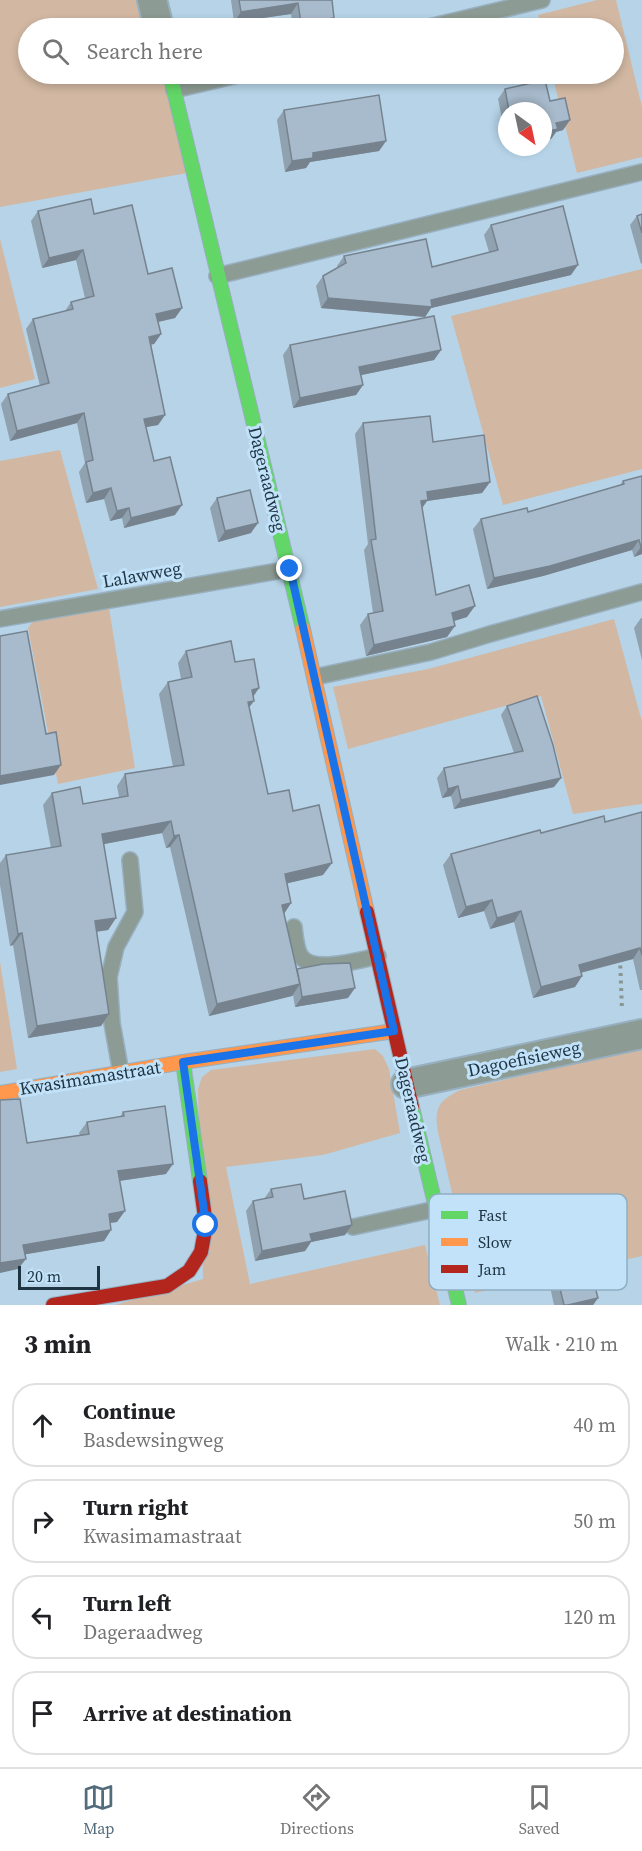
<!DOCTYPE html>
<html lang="en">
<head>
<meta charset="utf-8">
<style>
	body { margin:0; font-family:"Source Serif 4",serif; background:#f6f6f6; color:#202124 }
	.compass { position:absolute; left:498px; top:102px; width:54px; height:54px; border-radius:50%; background:#fff; box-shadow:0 3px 9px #0003; rotate:147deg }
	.scale { position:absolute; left:18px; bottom:15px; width:82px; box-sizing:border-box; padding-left:6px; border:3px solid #1e3443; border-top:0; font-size:16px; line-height:21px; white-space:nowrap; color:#1e3443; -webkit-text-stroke:4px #c1e2f8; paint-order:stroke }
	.stop { position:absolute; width:18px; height:18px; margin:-14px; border:4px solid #1a73e8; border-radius:50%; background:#fff }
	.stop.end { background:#1a73e8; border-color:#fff; box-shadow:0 2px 6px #0008 }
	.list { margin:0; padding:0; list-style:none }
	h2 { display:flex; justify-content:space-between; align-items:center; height:78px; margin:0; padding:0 24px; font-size:26px }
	h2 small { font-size:20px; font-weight:400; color:#757577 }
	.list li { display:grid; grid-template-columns:39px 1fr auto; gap:18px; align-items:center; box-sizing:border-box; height:84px; margin:0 12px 12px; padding:0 12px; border:2px solid #e0e0e0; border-radius:24px }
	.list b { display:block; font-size:22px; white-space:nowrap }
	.list p { margin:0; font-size:20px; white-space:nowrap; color:#757577 }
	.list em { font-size:20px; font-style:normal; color:#757577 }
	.icon { flex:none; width:33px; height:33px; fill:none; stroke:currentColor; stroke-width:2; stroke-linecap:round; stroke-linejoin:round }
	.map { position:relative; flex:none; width:642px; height:1305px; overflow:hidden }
	.search { position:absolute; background:#fff; box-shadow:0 3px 9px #0003; left:18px; right:18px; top:18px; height:66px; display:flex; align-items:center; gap:15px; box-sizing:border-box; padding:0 21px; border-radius:33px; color:#757577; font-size:22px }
	.sheet { height:462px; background:#fff }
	nav { display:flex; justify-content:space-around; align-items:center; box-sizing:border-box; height:84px; border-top:2px solid #e0e0e0; background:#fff; font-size:16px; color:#757577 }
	nav a { display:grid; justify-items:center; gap:3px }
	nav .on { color:#536c7c }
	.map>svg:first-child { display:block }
</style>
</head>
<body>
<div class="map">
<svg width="642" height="1305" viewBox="0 0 642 1305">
	<rect width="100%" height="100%" fill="#b6d3e7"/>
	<g fill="#d2b8a2">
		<path d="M0,0H144L151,28H28V74H162L187,173L0,207Z"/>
		<path d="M597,0H616L642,107V157L577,173L552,74H614V28H541L538,15Z"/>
		<path d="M0,239L35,379L0,388Z"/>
		<path d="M642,269V469L503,505L451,316Z"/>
		<path d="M60,450L98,589L0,607V461Z"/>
		<path d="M109,608L135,768L58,784L28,628L34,620Z"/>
		<path d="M614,619L642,722V804L573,814L541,696L348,749L333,687L428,669Z"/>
		<path d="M0,962L17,1069L0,1072Z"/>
		<path d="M642,1048V1256L475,1293L438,1132C434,1108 438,1101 460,1090Z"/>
		<path d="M375,1049L383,1056L389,1069L400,1133L323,1155L226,1167L250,1284L425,1245L440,1305H115L203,1279L198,1089L202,1077L211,1070Z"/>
	</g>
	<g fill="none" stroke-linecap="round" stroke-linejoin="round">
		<g stroke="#98afbf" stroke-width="18">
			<g id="lane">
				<path d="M425,28L542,0"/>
				<path d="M174,90L242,74"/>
				<path d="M217,276L642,172"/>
				<path d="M0,619L290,569"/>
				<path d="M315,677L431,652L490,634L642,592"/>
				<path d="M294,927C295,936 296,948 300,955C311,975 360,960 378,956"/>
				<path d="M121,1073L112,1023L109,977L116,947L135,912L130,860"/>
				<path d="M353,1227L436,1209"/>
			</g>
		</g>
		<g stroke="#98afbf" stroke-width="32">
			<g id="street">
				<path d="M152,0L159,28"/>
				<path d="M406,1084L642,1034"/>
			</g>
		</g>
		<g stroke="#98afbf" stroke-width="16">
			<g id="fast">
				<path d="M170,74L303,629"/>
				<path d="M183,1062L200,1181"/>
				<path d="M412,1107L459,1305"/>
			</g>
		</g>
		<g stroke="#98afbf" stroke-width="16">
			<g id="slow">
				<path d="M303,629L367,912"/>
				<path d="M0,1093L183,1062L394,1031"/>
			</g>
		</g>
		<g stroke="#98afbf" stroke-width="16">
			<g id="jam">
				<path d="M367,912L412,1107"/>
				<path d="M53,1305L167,1286L189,1271L201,1252L206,1225L200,1181"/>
			</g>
		</g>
		<path stroke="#889793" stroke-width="4" stroke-dasharray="3 4.5" stroke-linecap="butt" d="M620,958L622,1010"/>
		<use href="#lane" stroke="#8c9b93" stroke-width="15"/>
		<use href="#street" stroke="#8c9b93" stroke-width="28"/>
		<use href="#fast" stroke="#63d668" stroke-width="14"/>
		<use href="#slow" stroke="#ff974d" stroke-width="14"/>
		<use href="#jam" stroke="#b3261e" stroke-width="14"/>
	</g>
	<g fill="#90a1af">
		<path d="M231,0H332L334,18L327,28H293L291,14L234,22Z"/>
		<path d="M505,89L550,101L570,120L563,130L556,132L551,139L543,111H507V144L498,99Z"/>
		<path d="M284,110L386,141L379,151L310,162L306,168L285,172L277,120Z"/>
		<path d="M38,211L94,214L148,274L182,308L175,318L158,322L161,334L154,344H151L165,415L158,425L145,427L154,461L175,515L124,528L122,518L110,521L104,499L86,503L79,472L85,463L77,423L10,441L1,404L8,394L40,386L26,329L33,319L65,311L71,302L85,298L76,260L42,268L31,221Z"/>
		<path d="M642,214V263L641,264L630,225L637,216Z"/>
		<path d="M491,225L571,275L431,308L425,317L321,308L316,286L323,276L338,268L337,266L344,256L432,267L489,252L484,235Z"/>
		<path d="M290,345L441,350L434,360L361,375L363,385L356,395L293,408L283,355Z"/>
		<path d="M363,423L433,442L490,482L482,493L427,501L422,508L436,595L467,617L454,621L447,637L366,656L360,625L368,614L373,613L364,550L368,544L355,434Z"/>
		<path d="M642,476V554L634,557L632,550L543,576L487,589L473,529L481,519L528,512L620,485L623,481Z"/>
		<path d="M217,498L251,533L218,542L210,508Z"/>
		<path d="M641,618H642V660L634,628Z"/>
		<path d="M186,651L235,662L253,697L249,707L268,794L293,811L323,875L287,883L291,903L284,914L297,969L348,998L295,1007L293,995L292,996L209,1016L170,847L166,848L162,833L104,844L116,918L108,930L96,932L109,1014L101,1026L28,1038L13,945L10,946L0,885V863L6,855L51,848L43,805L52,793L83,804L119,797L117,786L125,774L173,767L159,694L168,682L181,679L178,663Z"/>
		<path d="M507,706L561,778L554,787L454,809L451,796L442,798L437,778L444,768L514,753L501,715Z"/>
		<path d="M642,812V990H640L633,959L581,973L582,976L575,987L533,998L514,922L490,929L484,911L458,918L443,865L451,854L541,833L605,822Z"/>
		<path d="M123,1112L166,1174L120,1181L117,1222L110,1223L111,1230L104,1241L25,1254L18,1269L27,1143L80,1135L79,1133L87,1122L120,1117Z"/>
		<path d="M271,1189L304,1199L352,1225L345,1235L311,1242L305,1251L255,1261L246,1211L253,1201L264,1199Z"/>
		<path d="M556,1272L598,1298L593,1305H554L549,1282Z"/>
	</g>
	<g fill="#76838f">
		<path d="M298,3L291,14L234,22L241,12Z"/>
		<path d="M334,18L327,28H297L301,23Z"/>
		<path d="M570,120L563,130L556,132L551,139L543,141V132L556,123Z"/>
		<path d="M386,141L379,151L310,162L306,168L285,172L292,161L313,153Z"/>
		<path d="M83,250L76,260L42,268L49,258Z"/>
		<path d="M578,265L571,275L431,308L425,317L321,308L328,298L431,300Z"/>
		<path d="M182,308L175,318L149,324L156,314Z"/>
		<path d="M161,334L154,344L142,347L149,337Z"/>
		<path d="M441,350L434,360L352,377L359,367Z"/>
		<path d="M363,385L356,395L293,408L300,398Z"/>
		<path d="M84,413L77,423L10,441L17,431Z"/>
		<path d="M165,415L158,425L136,429L144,419Z"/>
		<path d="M490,482L482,493L427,501L420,511L414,512L427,492Z"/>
		<path d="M111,488L104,499L86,503L93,493Z"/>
		<path d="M182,505L175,515L124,528L131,518Z"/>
		<path d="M129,508L122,518L110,521L117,511Z"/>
		<path d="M258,523L251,533L218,542L225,531Z"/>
		<path d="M639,540L632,550L543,576L487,589L494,578Z"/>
		<path d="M642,546V554L634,557L641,547Z"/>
		<path d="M475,606L467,617L444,624L452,613Z"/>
		<path d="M455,626L447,637L366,656L374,645Z"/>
		<path d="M259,688L251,700L252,690Z"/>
		<path d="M254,701L245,713L248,702Z"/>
		<path d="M61,765L54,775L0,785V776Z"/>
		<path d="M561,778L554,787L454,809L461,800Z"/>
		<path d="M458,786L451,796L442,798L448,789Z"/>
		<path d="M171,821L162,833L94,846L102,834Z"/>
		<path d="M179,835L170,847L166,848L174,836Z"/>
		<path d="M332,863L323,875L276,886L285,874Z"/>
		<path d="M492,900L484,911L458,918L466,907Z"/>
		<path d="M291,903L283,915L282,905Z"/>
		<path d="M521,911L514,922L490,929L497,918Z"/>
		<path d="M116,918L108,930L86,933L95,921Z"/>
		<path d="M22,933L13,945L10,946L18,934Z"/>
		<path d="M640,948L633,959L571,975L579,965Z"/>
		<path d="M582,976L575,987L533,998L541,987Z"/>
		<path d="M300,984L292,996L209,1016L217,1004Z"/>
		<path d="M355,988L348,998L295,1007L302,997Z"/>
		<path d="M109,1014L101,1026L28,1038L37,1026Z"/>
		<path d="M173,1164L166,1174L111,1182L118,1171Z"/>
		<path d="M125,1211L117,1222L101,1224L109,1214Z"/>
		<path d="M352,1225L345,1235L311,1242L305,1251L255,1261L262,1251L310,1234Z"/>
		<path d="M111,1230L104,1241L16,1256L23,1245Z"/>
		<path d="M26,1259L18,1269L0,1273V1263Z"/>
		<path d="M598,1298L593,1305H568Z"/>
	</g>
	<g fill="#a8bbcc" stroke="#76838f" stroke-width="1.5">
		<path d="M239,0H332L334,18L301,23L298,3L241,12Z"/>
		<path d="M545,80L550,101L565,98L570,120L556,123L558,129L543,132V111H509L505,89Z"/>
		<path d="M379,95L386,141L313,153V158L292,161L284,110Z"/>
		<path d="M91,199L94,214L132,205L148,274L172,268L182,308L156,314L161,334L149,337L165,415L144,419L154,461L170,457L182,505L131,518L129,508L117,511L111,488L93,493L86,462L93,460L84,413L17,431L8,394L49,383L33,319L73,309L71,302L94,296L83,250L49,258L38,211Z"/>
		<path d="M563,206L578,265L431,300L432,307L328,298L323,276L346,263L344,256L426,239L432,267L498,250L491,225Z"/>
		<path d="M642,214V233L637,216Z"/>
		<path d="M434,316L441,350L359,367L363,385L300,398L290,345Z"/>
		<path d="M430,416L433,442L484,435L490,482L427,492L428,500L421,501L436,595L469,585L475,606L452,613L455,626L374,645L368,614L383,611L371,540L376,539L363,423Z"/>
		<path d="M642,476V546L641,547L639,540L550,566L494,578L481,519L527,508L528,512L624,484L623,481Z"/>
		<path d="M250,490L258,523L225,531L217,498Z"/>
		<path d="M27,631L46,734L56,732L61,765L0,776V636Z"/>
		<path d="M231,641L235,662L254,659L259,688L252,690L254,701L248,702L268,794L289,790L293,811L319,805L332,863L285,874L291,903L282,905L300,984L217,1004L179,835L174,836L171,821L102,834L116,918L95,921L109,1014L37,1026L22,933L18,934L6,855L61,846L52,793L80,787L83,804L128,796L125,774L184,765L168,682L192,677L186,651Z"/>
		<path d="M537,696L553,745L561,778L461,800L458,786L448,789L444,768L523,751L507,706Z"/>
		<path d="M642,812V955L640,948L579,965L582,976L541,987L521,911L497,918L492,900L466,907L451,854L540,830L541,833L604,816L605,822Z"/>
		<path d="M350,963L355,988L302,997L300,984L297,969L323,964Z"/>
		<path d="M20,1099L27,1143L89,1134L87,1122L124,1116L123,1112L165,1106L173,1164L118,1171L125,1211L109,1214L111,1230L23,1245L26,1259L0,1263V1100Z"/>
		<path d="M301,1184L304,1199L345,1191L352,1225L310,1234L312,1241L262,1251L253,1201L273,1197L271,1189Z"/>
		<path d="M589,1264L598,1298L568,1305H564L556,1272Z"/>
	</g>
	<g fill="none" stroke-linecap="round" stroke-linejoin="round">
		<path stroke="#1a73e8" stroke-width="8" d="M206,1225L183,1062L394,1031L290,569"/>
	</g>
	<g text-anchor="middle" stroke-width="6" stroke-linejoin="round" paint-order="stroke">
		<g font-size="18" fill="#1e3443" stroke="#c1e2f8">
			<text transform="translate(267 479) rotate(76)" y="6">Dageraadweg</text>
			<text transform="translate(142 575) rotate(-10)" y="6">Lalawweg</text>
			<text transform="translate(524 1059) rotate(-12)" y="6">Dagoefisieweg</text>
			<text transform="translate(90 1078) rotate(-9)" y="6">Kwasimamastraat</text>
			<text transform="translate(413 1110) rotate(77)" y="6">Dageraadweg</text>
		</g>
	</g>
	<rect x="429" y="1194" width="198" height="96" rx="9" fill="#c1e2f8" stroke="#90aec2" stroke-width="1.5"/>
	<rect x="441" y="1211" width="27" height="8" fill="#63d668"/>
	<rect x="441" y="1238" width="27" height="8" fill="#ff974d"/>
	<rect x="441" y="1265" width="27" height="8" fill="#b3261e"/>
	<g font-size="16" fill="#1e3443">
		<text x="478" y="1221">Fast</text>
		<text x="478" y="1248">Slow</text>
		<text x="478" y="1275">Jam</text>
	</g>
</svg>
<svg class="compass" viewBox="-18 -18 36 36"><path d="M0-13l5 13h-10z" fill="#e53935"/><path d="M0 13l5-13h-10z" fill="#757577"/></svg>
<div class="scale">20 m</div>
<div class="stop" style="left:206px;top:1225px"></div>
<div class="stop end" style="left:290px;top:569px"></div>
<div class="search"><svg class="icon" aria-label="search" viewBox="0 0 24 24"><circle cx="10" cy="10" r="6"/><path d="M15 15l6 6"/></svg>Search here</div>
</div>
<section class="sheet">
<h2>3 min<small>Walk · 210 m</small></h2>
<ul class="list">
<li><svg class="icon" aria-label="ahead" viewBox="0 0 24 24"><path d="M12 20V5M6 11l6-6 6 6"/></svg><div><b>Continue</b><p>Basdewsingweg</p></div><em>40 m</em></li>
<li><svg class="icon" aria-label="right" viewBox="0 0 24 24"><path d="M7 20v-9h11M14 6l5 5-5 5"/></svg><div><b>Turn right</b><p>Kwasimamastraat</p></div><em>50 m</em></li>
<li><svg class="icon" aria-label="left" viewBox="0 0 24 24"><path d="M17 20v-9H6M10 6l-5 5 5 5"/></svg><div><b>Turn left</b><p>Dageraadweg</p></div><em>120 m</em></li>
<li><svg class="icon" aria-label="arrive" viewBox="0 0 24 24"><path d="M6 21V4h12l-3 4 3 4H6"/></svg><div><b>Arrive at destination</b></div></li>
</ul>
</section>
<nav>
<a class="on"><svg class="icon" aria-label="map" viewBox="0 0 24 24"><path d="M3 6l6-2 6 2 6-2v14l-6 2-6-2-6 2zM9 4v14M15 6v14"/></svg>Map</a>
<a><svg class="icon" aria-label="directions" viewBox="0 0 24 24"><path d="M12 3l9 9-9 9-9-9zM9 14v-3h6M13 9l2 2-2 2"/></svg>Directions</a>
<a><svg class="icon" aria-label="saved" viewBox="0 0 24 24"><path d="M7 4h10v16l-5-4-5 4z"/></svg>Saved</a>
</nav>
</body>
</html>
